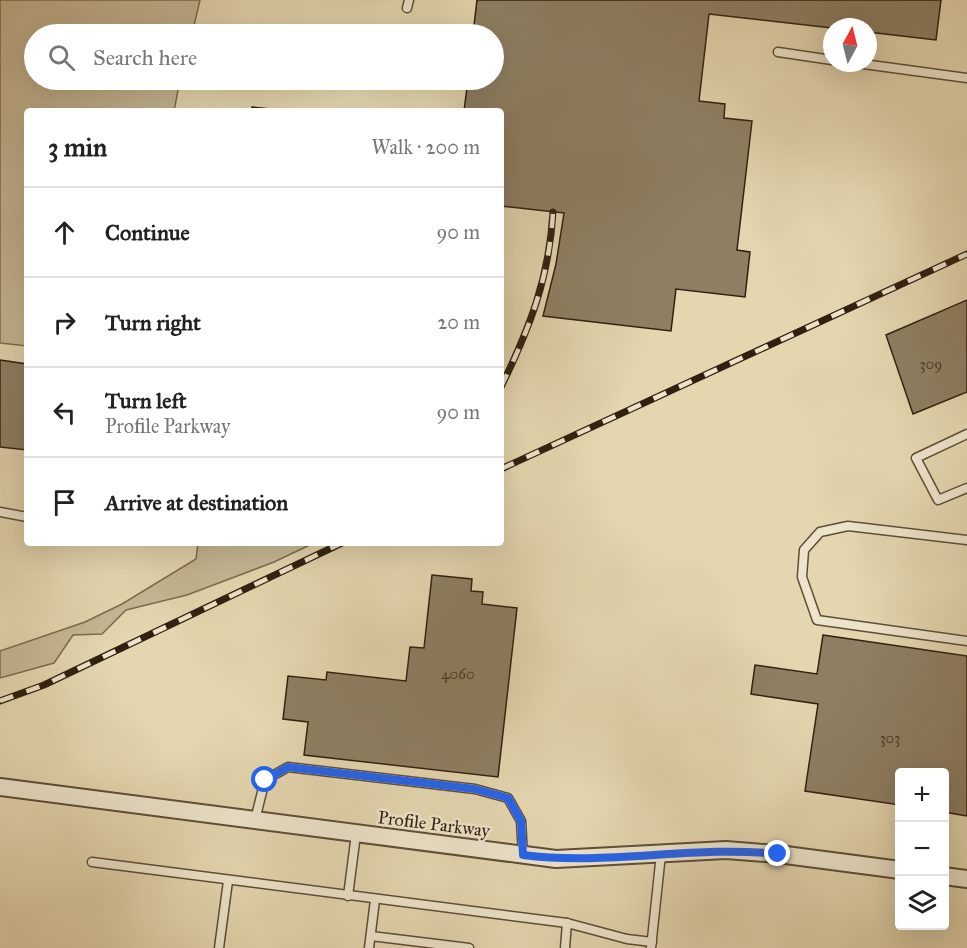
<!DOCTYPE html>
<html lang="en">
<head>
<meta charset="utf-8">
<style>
	body { margin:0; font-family:"IM FELL Great Primer",serif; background:#f2f2f2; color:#222 }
	.controls { position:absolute; right:18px; bottom:18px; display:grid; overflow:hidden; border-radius:6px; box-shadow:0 6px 24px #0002 }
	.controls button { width:54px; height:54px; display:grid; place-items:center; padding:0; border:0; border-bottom:2px solid #e0e0e0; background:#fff; color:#222; font:30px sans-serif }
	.compass { position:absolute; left:823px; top:18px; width:54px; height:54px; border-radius:50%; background:#fff; box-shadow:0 6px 24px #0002; rotate:7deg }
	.stop { position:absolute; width:18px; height:18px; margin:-14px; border:4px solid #2563eb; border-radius:50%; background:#fff }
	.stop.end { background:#2563eb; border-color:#fff; box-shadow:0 2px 6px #0008 }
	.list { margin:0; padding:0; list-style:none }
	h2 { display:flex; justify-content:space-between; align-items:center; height:78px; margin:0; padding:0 24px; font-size:26px }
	h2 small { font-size:20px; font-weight:400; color:#767676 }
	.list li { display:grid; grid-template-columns:39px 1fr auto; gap:18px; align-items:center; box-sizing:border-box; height:90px; padding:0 24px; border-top:2px solid #e0e0e0 }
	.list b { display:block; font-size:22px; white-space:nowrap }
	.list p { margin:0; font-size:20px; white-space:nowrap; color:#767676 }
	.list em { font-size:20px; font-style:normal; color:#767676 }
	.icon { flex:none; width:33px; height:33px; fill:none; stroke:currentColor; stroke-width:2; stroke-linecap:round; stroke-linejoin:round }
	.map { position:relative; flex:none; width:967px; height:948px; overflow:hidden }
	.search { position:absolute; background:#fff; box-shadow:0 6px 24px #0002; left:24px; top:24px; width:480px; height:66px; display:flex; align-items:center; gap:15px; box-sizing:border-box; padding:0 21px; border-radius:33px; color:#767676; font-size:22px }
	.panel { position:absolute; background:#fff; box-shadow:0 6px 24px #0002; left:24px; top:108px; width:480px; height:438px; border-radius:6px }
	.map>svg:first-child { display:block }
</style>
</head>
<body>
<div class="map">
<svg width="967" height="948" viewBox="0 0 967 948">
	<rect width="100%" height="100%" fill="#e4d6af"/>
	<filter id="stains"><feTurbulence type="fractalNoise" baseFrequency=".00333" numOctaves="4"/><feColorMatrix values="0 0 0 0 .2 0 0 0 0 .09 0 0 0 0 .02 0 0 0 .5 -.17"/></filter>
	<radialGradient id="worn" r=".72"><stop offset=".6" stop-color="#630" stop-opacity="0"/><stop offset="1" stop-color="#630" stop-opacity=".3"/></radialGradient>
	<g fill="#c6b794" stroke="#7c6c52" stroke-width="1.5">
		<path d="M0,0H200L192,34H34V80H180L174,111H27V346L0,343Z"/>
		<path d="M198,543H314L274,562L187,595L126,610L102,634L73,635L54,663L0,678V651L85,622L122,604L196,559Z"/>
	</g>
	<g fill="#8e7f63" stroke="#312011" stroke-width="1.5">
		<path d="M477,0H941L936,40L868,32V27L832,28L709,14L699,101L725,104L724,118L752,121L737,250L750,252L745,297L676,289L671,331L543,316L556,264L564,213L501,206V111H464L468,80H494V34H473Z"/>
		<path d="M252,107L290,111H252Z"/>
		<path d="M967,300V392L913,414L886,335Z"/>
		<path d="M0,360L27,364V450L0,447Z"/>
		<path d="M432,575L472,579L471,591L483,592L482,604L517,608L498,777L304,755L308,722L283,719L288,676L326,680L327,672L406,681L410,647L424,648Z"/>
		<path d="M823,635L967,656V816L944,812V772H900V805L805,791L818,704L751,694L755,665L817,674Z"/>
	</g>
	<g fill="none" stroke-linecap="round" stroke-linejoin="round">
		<g stroke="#5e4e38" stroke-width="11">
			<g id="service">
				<path d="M407,8L409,0"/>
				<path d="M778,52L832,60"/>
				<path d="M856,63L967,78"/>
				<path d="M967,434L916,458L938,500L967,488"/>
				<path d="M0,512L27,517"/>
				<path d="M967,540L848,526L820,532L804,550L802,577L817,620L967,641"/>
				<path d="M255,820L265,780L288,767L475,789L508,798L521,821L523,855"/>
				<path d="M92,862L567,923L627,939L652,942"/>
				<path d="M348,896L356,834"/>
				<path d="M371,936L469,948"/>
				<path d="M219,948L228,881"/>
				<path d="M369,948L375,900"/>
				<path d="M565,948L567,923"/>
				<path d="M651,948L661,854"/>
			</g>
		</g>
		<g stroke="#5e4e38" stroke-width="20">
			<g id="minor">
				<path d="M0,787L556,859L726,850L778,854L900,870"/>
				<path d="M944,876L967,879"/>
			</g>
		</g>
		<use href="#service" stroke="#ede4cb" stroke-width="8"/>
		<use href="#minor" stroke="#ede4cb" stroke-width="16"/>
		<g stroke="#312011" stroke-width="7">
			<g id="rail">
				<path d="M501,387C530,327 549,279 553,212"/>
				<path d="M501,469L967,254"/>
				<path d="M0,701L44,685L342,543"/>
			</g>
		</g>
		<use href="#rail" stroke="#ede4cb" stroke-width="4.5" stroke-dasharray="14" stroke-linecap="butt"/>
	</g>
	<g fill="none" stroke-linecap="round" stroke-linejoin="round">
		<path stroke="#2563eb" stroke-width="8" d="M265,780L288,767L475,789L508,798L521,821L523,855C608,866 692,845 778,854"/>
	</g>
	<g text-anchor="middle" stroke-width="5" stroke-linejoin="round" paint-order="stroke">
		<g font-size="15" fill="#483826">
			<text x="931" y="369">309</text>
			<text x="458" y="679">4060</text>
			<text x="890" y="743">303</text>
		</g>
		<g font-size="18" fill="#312011" stroke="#ede4cb">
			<text transform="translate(434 824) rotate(7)" y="6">Profile Parkway</text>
		</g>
	</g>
	<rect width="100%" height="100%" filter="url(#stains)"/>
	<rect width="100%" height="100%" fill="url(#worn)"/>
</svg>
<div class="controls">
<button>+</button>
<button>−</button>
<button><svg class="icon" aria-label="layers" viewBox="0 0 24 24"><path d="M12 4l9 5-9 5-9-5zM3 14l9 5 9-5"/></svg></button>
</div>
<svg class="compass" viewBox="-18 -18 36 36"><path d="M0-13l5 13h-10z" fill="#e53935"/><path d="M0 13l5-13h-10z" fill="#767676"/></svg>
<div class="stop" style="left:265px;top:780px"></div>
<div class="stop end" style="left:778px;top:854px"></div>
<div class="search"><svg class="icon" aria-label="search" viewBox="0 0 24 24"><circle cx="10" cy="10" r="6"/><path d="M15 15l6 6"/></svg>Search here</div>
<section class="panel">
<h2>3 min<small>Walk · 200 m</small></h2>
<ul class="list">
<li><svg class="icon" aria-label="ahead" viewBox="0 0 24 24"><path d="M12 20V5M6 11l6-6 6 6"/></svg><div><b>Continue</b></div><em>90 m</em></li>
<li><svg class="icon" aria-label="right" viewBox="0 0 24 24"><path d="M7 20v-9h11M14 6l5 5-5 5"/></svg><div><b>Turn right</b></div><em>20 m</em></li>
<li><svg class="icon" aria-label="left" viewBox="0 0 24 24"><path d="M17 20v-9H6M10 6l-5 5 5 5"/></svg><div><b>Turn left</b><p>Profile Parkway</p></div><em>90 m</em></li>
<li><svg class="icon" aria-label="arrive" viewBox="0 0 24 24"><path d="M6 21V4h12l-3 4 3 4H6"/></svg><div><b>Arrive at destination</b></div></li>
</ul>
</section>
</div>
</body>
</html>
